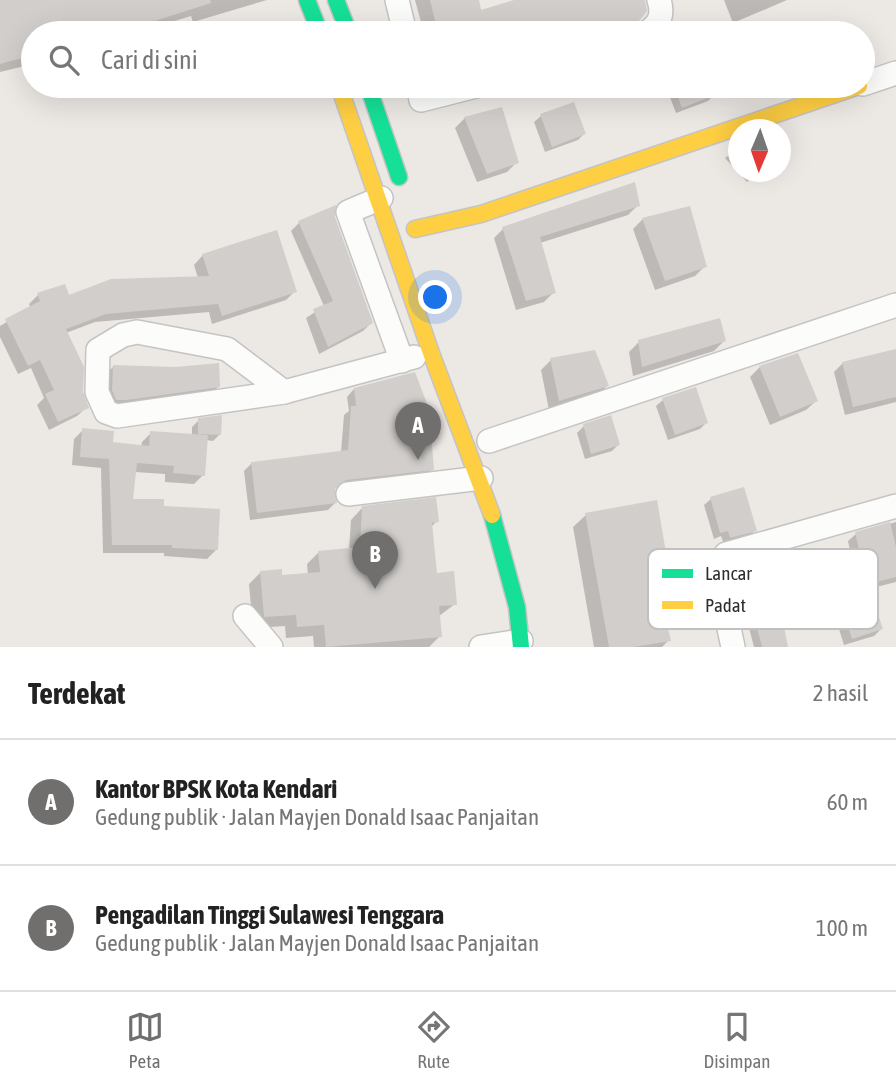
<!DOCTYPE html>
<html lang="id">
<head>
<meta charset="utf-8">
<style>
	body { margin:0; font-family:"Asap Condensed",sans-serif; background:#f6f6f6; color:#222 }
	.compass { position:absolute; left:728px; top:119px; width:63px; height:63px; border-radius:50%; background:#fff; box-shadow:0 7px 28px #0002; rotate:182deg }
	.you { position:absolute; left:436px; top:298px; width:24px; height:24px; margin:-18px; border:5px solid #fff; border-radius:50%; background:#1a73e8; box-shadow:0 0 0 10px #1a73e833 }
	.badge { display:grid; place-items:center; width:46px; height:46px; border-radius:50%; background:#706f6e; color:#fff; font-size:23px; font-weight:700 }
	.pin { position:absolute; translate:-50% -58px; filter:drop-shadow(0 2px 4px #0008) }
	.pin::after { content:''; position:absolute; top:37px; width:24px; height:21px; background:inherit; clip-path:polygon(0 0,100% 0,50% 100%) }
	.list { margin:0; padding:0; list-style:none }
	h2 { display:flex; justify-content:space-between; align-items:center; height:91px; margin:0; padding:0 28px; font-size:30px }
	h2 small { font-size:23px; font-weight:400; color:#767676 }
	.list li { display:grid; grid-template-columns:46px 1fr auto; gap:21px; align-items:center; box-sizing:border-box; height:126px; padding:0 28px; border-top:2px solid #e0e0e0 }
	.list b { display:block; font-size:26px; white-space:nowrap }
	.list p { margin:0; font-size:23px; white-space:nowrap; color:#767676 }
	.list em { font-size:23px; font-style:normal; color:#767676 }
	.icon { flex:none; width:38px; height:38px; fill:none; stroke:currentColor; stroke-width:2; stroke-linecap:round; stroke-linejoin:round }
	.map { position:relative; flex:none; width:896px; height:647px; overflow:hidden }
	.search { position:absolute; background:#fff; box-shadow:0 7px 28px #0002; left:21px; right:21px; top:21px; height:77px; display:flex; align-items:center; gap:18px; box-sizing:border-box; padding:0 24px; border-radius:38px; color:#767676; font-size:26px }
	.sheet { height:343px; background:#fff }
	nav { display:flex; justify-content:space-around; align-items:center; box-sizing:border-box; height:98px; border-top:2px solid #e0e0e0; background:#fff; font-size:19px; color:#767676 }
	nav a { display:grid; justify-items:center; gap:4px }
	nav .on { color:#706f6e }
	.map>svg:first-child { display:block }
</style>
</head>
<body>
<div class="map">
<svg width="896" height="647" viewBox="0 0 896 647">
	<rect width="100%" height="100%" fill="#ece8e4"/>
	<g fill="#0003">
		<path d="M0,0H267L193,22L191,16L136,33H33V64L0,72Z"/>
		<path d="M415,0H477L480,12L520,0H641L644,13L621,33H424Z"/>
		<path d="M724,0H787L733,23Z"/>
		<path d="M711,86L715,94L708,101L676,113L666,87Z"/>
		<path d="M573,104L584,134L578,140L545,152L534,122L541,116Z"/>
		<path d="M465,118L517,162L507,172L477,182L455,128Z"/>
		<path d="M738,149V172H758L747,182L725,158Z"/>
		<path d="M638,205L628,215L540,243L554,292L544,302L516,310L494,238L503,229Z"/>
		<path d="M334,208L333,217L371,323L363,331L319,354L306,318L324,306L291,231L299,223Z"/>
		<path d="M643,219L705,266L695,276L655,290L633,229Z"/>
		<path d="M203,255L295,291L286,300L212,324L209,312L95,322L66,333L87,407L77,416L49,430L37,405L44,398L31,368L18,374L0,337V326L31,308L29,304L38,295L68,298L198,278L194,265Z"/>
		<path d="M724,341L714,351L633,376L629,352L639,342Z"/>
		<path d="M896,350V402L845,415L834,372L843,363Z"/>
		<path d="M551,360L607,386L597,396L549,410L541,370Z"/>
		<path d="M113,367L219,386L210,395L108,408L105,375Z"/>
		<path d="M760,367L816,401L806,410L770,425L750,377Z"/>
		<path d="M354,389L433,432L429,436L432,469L424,477L337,487L333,490L336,502L328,510L250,520L244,471L252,463L341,452L344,415L349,411L347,397Z"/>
		<path d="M663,400L706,423L700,429L668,440L656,406Z"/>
		<path d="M199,420L220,434L213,441L206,440L203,475L194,484L165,482V474L135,472L131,501L216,550L207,559L164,556V553H103L101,468L72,465L74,439L83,430L111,444L141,447L142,442L151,433L192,436V427Z"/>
		<path d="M584,426L618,445L612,451L585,459L577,433Z"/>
		<path d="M711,499L755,530L749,537L724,544L721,536L714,539L704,505Z"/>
		<path d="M362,508L437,521L431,527L435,575L455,604L439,616L440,636L429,647H314L313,636L286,638L285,626L253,628L249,584L261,572L281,577L308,575L307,564L319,552L349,550L351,520Z"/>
		<path d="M586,515L675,616L666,626L669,640L662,647H594L573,527Z"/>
		<path d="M896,522V582L868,589L881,629L874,636L844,645L822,575L829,568L853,563L848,541L856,534Z"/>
		<path d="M780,619L786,647H754L749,628L755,621Z"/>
	</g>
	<g fill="#d1cecb">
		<path d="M0,0H210L211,3L117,33H33V55L0,64Z"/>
		<path d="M430,0H479L481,10L514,0H645L647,11L639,21L586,33H500L496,21L438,33Z"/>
		<path d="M674,86H736V87L682,108Z"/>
		<path d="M574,102L586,134L552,147L540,114Z"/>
		<path d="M502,107L519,163L487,174L464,117Z"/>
		<path d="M635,182L640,206L540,237L556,293L526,301L502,227Z"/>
		<path d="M336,205L335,217L373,323L328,347L313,309L333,301L298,221Z"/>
		<path d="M690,206L707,267L665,281L642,218Z"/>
		<path d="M277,230L297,292L222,316L218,304L106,314L66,329L84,367L83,392L89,408L58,422L45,394L54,390L40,360L28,366L5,319L40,301L37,293L65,284L69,295L111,279L209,276L202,254Z"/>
		<path d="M720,318L726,341L642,367L638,340Z"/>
		<path d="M896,349V397L853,407L842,362Z"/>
		<path d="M595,350L609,386L559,401L550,358Z"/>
		<path d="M798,353L818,401L780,417L759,366Z"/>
		<path d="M219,363L220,387L127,400H116L112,390L113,365L175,367Z"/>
		<path d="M415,372L435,425V432L431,433L434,470L346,480L335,489L337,503L257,513L251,462L348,450L351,406H356L354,388Z"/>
		<path d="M696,387L708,423L675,435L662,398Z"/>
		<path d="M222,415L221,435L198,434V418Z"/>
		<path d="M611,415L620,445L591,454L583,424Z"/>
		<path d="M82,428L114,431L113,442L149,446L150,431L208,435L205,476L173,473L174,466L137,463L133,499H164V506L220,509L218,550L172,548V545H112L109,459L80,457Z"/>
		<path d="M744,487L757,531L730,538L728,531L720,533L710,497Z"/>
		<path d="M436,497L439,522L432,523L437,573L454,571L457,605L439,606L442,637L326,647L324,625L297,627L296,615L264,617L260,571L282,569V575L320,572L318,551L360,547L362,506Z"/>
		<path d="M657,500L677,617L666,620L671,641L633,647H609L585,513Z"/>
		<path d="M890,522L896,547V577L868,584L883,629L852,639L828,566L861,559L855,532Z"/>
		<path d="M782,617L788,647H762L755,620Z"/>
	</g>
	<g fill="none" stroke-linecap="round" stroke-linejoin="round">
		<g stroke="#c5c4c5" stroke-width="26">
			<g id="street">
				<path d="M397,0L405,33"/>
				<path d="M646,33C659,25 664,16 659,0"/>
				<path d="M863,84L896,73"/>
				<path d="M418,86L421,100L476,86"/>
				<path d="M381,198L348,212L402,361"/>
				<path d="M137,332L227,349L284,392L117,416L106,412L97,392L98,350L123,335Z"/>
				<path d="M284,392L414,357"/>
				<path d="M489,441L896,305"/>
				<path d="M348,494L481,478"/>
				<path d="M245,616L271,647"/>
				<path d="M481,647L521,641"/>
				<path d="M733,647L718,577L726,554L896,506"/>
			</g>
		</g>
		<g stroke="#c5c4c5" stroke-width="19">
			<g id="fast">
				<path d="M307,0L320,33"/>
				<path d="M336,0L349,33"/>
				<path d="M368,86L399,177"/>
				<path d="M492,515L517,607L521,647"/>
			</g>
		</g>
		<g stroke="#c5c4c5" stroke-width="19">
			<g id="slow">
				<path d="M339,86L431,353L492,515"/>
				<path d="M415,229L481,214L859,86"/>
			</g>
		</g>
		<use href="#street" stroke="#fcfcfb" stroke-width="23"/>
		<use href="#fast" stroke="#16e098" stroke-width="16"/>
		<use href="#slow" stroke="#ffcf43" stroke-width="16"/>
	</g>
	<rect x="648" y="549" width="230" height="80" rx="10" fill="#fff" stroke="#c0c0c0" stroke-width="2"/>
	<rect x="662" y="569" width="31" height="9" fill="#16e098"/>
	<rect x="662" y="601" width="31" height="8" fill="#ffcf43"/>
	<g font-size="19" fill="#2e2e2e">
		<text x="705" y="580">Lancar</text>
		<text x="705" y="612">Padat</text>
	</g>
</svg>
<svg class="compass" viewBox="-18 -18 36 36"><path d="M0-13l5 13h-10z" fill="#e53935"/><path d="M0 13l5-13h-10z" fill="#767676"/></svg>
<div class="you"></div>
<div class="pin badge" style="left:418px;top:460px">A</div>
<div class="pin badge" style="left:375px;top:589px">B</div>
<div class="search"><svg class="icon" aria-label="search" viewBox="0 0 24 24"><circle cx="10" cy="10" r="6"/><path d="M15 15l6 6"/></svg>Cari di sini</div>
</div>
<section class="sheet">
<h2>Terdekat<small>2 hasil</small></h2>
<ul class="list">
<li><span class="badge">A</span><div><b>Kantor BPSK Kota Kendari</b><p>Gedung publik · Jalan Mayjen Donald Isaac Panjaitan</p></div><em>60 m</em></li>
<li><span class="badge">B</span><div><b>Pengadilan Tinggi Sulawesi Tenggara</b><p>Gedung publik · Jalan Mayjen Donald Isaac Panjaitan</p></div><em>100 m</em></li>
</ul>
</section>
<nav>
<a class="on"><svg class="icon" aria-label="map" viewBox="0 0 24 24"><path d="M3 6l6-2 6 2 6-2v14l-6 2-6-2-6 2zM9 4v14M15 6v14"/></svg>Peta</a>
<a><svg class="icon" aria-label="directions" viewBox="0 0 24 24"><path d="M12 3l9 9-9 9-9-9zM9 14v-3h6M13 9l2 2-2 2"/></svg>Rute</a>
<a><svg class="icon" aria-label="saved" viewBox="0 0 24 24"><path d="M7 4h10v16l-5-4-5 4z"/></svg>Disimpan</a>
</nav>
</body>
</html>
